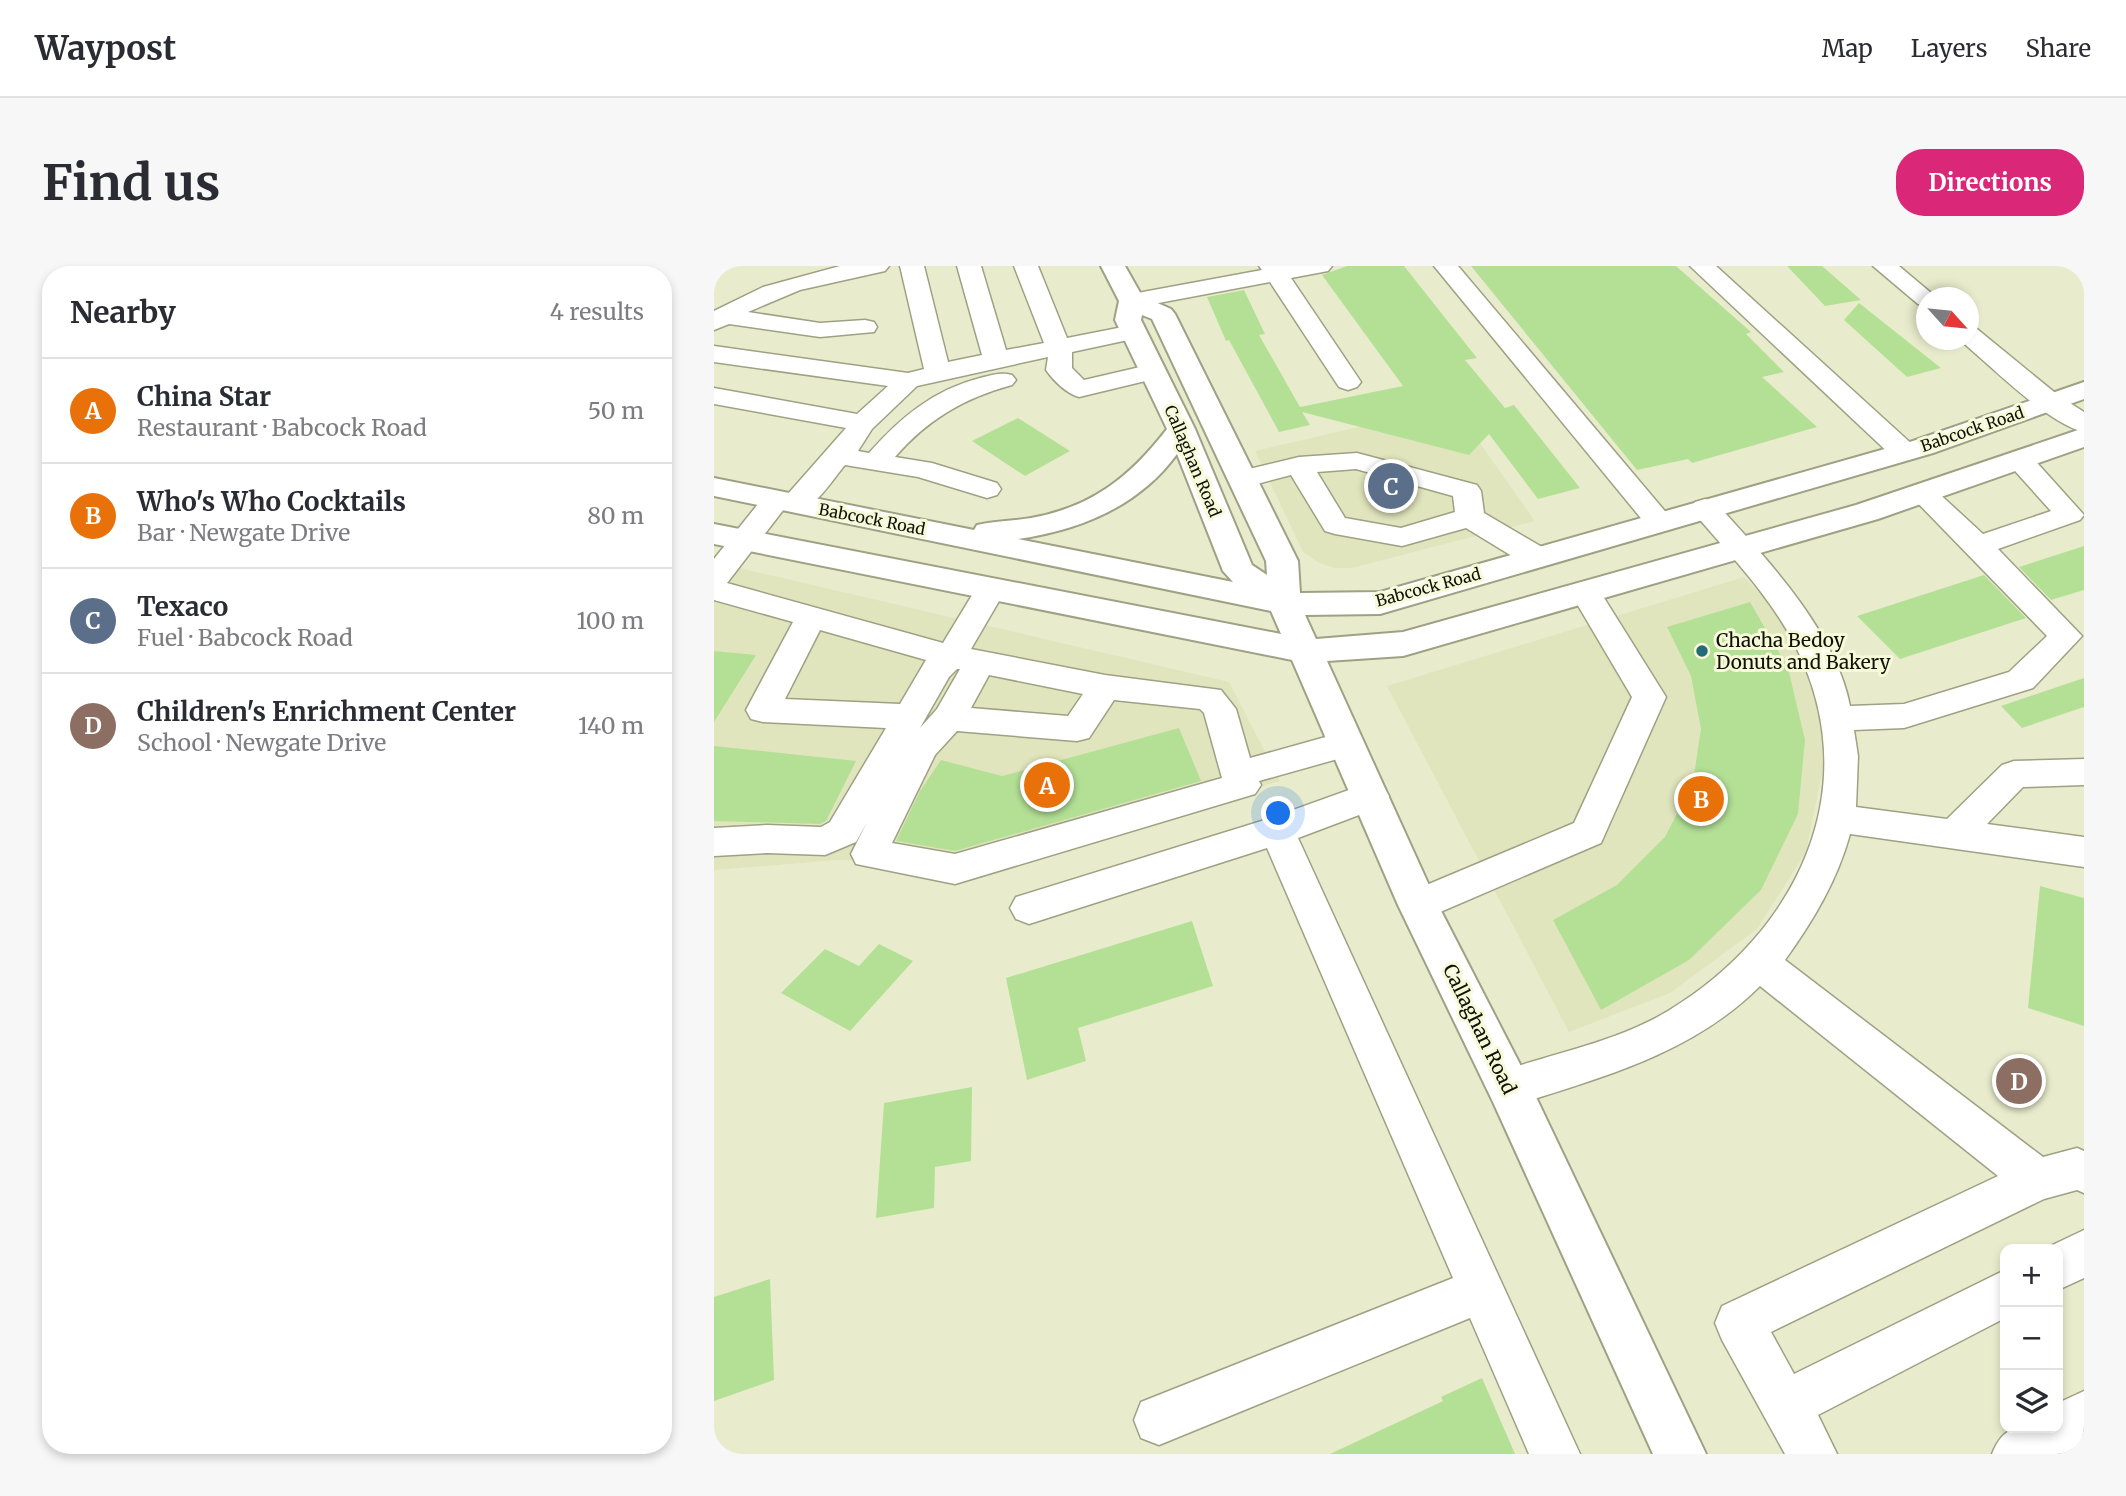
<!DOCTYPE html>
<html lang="en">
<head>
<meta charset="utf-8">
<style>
	body { margin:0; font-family:Merriweather,serif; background:#f7f7f7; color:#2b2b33 }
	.controls { position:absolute; right:21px; bottom:21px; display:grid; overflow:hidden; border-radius:14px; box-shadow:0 4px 10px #0003 }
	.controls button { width:63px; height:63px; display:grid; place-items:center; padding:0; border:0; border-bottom:2px solid #e1e1e2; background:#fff; color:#2b2b33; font:35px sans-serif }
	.compass { position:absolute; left:1202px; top:21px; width:63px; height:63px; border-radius:50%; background:#fff; box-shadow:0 4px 10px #0003; rotate:117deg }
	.you { position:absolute; left:565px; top:548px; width:24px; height:24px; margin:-18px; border:5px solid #fff; border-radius:50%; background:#1a73e8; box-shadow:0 0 0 10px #1a73e833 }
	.badge { display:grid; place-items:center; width:46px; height:46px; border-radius:50%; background:#db2777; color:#fff; font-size:23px; font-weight:700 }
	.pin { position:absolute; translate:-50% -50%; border:4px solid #fff; box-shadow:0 2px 7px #0006 }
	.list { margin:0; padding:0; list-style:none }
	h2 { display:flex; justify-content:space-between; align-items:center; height:91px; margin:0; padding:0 28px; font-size:30px }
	h2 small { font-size:23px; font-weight:400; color:#7c7c81 }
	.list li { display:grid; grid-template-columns:46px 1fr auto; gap:21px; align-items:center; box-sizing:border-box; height:105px; padding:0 28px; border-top:2px solid #e1e1e2 }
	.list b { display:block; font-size:26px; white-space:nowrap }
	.list p { margin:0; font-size:23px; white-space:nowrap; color:#7c7c81 }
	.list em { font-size:23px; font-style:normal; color:#7c7c81 }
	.icon { flex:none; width:38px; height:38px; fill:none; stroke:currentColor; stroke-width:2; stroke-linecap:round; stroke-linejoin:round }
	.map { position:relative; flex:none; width:1370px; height:1188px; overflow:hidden; border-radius:28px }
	header { display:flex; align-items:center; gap:42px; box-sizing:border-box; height:98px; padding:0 35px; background:#fff; border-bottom:2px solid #e1e1e2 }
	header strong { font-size:33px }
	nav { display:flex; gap:38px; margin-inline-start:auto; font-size:24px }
	.intro { display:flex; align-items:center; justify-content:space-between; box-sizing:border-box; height:168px; padding:0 42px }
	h1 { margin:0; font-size:49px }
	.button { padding:18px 32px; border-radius:28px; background:#db2777; color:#fff; font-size:24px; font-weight:700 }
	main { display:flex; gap:42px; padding:0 42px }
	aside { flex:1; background:#fff; border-radius:28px; box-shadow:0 4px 10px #0003 }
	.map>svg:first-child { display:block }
</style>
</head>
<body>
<header>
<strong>Waypost</strong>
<nav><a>Map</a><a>Layers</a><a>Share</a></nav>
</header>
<div class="intro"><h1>Find us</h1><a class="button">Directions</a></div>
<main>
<aside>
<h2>Nearby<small>4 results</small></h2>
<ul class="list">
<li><span class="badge" style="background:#e8710a">A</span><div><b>China Star</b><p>Restaurant · Babcock Road</p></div><em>50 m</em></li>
<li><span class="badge" style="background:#e8710a">B</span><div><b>Who's Who Cocktails</b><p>Bar · Newgate Drive</p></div><em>80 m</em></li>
<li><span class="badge" style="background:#5c6f8a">C</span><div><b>Texaco</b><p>Fuel · Babcock Road</p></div><em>100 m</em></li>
<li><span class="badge" style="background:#8d6e63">D</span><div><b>Children's Enrichment Center</b><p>School · Newgate Drive</p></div><em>140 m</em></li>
</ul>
</aside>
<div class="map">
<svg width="1370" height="1188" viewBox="0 0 1370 1188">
	<rect width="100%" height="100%" fill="#e9eccc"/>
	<g fill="#e1e5bd">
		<path d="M739,139L821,255L637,302H621L605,297L589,286L541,185Z"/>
		<path d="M0,296L515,416L566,515L279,600L125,594L0,604Z"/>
		<path d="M1030,311L1073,357L1109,446L1108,507L1092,586L1043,663L956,727L855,766L673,420Z"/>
	</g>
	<g fill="#b4e096">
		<path d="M633,0H690L763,92L751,94L791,142L800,139L866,222L824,233L775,168L755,189L588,146L596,159L565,166L515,74L512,75L493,31L530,24L551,68L545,69L586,141L689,120L608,9Z"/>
		<path d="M757,0H962L1037,66L1032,68L1070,106L1048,111L1103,161L978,197L974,193L923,204Z"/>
		<path d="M1073,0H1108L1147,34L1111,40Z"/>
		<path d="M1145,37L1227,102L1193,111L1130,54Z"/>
		<path d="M304,152L356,185L311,210L258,175Z"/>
		<path d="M1370,280V324L1337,334L1305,301Z"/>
		<path d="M1270,309L1312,352L1186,393L1143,350Z"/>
		<path d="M1036,336L1074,402L1091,474L1084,548L1047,624L975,694L887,744L839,654L903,619L951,571L979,516L987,463L977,410L953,361Z"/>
		<path d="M0,385L42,389L0,456Z"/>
		<path d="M1370,412V441L1308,462L1287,440Z"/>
		<path d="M465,462L487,515L241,585L182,575L206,525L227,494L288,510Z"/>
		<path d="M0,480L142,495L112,555L106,558L0,555Z"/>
		<path d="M1326,620L1370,632V760L1314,742Z"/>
		<path d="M478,655L499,720L364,762L372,795L313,814L292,712Z"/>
		<path d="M165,678L199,695L136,765L67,727L111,683L145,700Z"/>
		<path d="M258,821L257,895L221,901L220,942L162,952L170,837Z"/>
		<path d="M56,1013L60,1114L0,1135V1031Z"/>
		<path d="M768,1112L801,1188H616L729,1135L727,1131Z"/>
	</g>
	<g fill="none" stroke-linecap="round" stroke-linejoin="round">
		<g stroke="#9ea183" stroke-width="3">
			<g id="minor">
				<path d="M126,0H175L171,5L86,24L34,46L106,57L151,54L160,56L163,61L160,66L106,71L15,58L0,64V45L49,21Z"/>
				<path d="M186,0H210L234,96L268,89L243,0H267L292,84L330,77L300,0H324L353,72L419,59L428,61L431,66L428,71L358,86V102L370,114L439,98L448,101L452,106L448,111L365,131C352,127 340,115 332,104L334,91L203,120L158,163L144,185L155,187C186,152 219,124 266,112C278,109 287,106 298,109L302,114L298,119C250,132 214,153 181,191L218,197L283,217L287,223L283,229L273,232L204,211L131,199C116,216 95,255 70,243L13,317L229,377L266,316L277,313L288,316L292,323L257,383L391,409L507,424L522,443L536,492L633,465L645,469L650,478L645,487L545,515L547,519L541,528L241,618L142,598L137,588L153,556L142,576L111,589L53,587L0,590V562L53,559L107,561L116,556L172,462L49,456L37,453L32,444L79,356L0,334V293L52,228L62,225L73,229L132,162L0,138V122L143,148L174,120L0,96V80L194,107L210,103ZM106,364L212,394L186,438L71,433ZM243,403H246L223,443L206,462L235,411ZM275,409L369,428L354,450L257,442ZM400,434L486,443L490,447L508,512L241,588L178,577L221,489L243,465L363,475L375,472Z"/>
				<path d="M545,0H618L614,5L577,12L647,116L643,121L634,124L625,121L556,16L418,42L410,40L406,35L410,30L418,28L548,4Z"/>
				<path d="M720,0H744L955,250L960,256L955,262L945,265L935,262Z"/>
				<path d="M976,0H1002L1200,180L1204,186L1200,192L1190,194L1180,192Z"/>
				<path d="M1159,0H1185L1223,32H1212V40L1204,38Z"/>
				<path d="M1254,61L1263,63L1345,130L1370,146V166C1333,157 1276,99 1246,74H1254Z"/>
				<path d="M643,187L763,219L767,225L770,247L833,284L837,291L833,298L822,301L811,298L752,262L688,280L621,268L611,265L577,209L528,222L518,219L514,213L518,207L585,191ZM642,203L739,230L741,246L687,262L631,252L603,206Z"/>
				<path d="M1306,187L1316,189L1370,249L1366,254L1284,283L1368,370L1319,422L1190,462L1140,464L1144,490L1142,541L1233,553L1288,499L1300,495L1370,493V519L1309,521L1273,558L1370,571V601L1136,568C1123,615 1099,655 1071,694L1329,891L1363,882L1370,885V927L1363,924L1330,933L1057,1066L1080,1108L1291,1004V1052L1104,1149L1123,1188H1071L1008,1074L1001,1057L1008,1040L1284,910L1046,720C977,789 885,812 795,841L780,836L774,822L780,808C838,787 901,777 954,745C1083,667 1154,522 1081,379C1056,330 1016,289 981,248L977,242L981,236L991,233L1001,236C1051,291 1122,365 1136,440L1190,438L1295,406L1333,370L1195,228L1199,222L1209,219L1219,222L1269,268L1337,245L1292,195L1296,189Z"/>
				<path d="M871,316L882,319L952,431L887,577L717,650L704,655L691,650L685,639L691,628L860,557L918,431L856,326L860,319Z"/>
				<path d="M657,516L669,520L675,530L669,540L584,572L866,1188H815L756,1052L445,1179L427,1172L420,1154L427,1136L739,1012L553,582L315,658L302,653L296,642L302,631L554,553Z"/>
				<path d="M1370,964V1012L1344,1024V983H1330Z"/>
				<path d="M1370,1125V1178L1352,1188H1278C1292,1153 1311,1162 1344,1162V1137Z"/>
			</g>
		</g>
		<g stroke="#9ea183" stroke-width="4">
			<path id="major" d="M387,0H411L428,30L457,43L461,48L584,295L586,327L666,326L1199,175L1370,116V133L1219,187L666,348L591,349L602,373L689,366L1142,239L1370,162V181L1164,253L689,390L613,395L723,637L811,808L992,1188H939L779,836L684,639L578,394L0,278V258L567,368L557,345L0,230V212L260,264L263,259C281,255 299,255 317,252C378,241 416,211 453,163L401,54L405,35ZM428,49L438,53L552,295L553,309L538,299L481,163L427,54ZM463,188L509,305L519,316L304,273C367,264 425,240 463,188Z"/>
		</g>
		<use href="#minor" fill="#fff" fill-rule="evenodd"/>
		<use href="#major" fill="#fff" fill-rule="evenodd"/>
	</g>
	<circle fill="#256b7a" stroke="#f6fad9" stroke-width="2.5" cx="988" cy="385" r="7"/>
	<g text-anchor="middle" stroke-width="6" stroke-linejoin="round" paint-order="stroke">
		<g font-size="16" fill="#111207" stroke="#f6fad9">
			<text transform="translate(1258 163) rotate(-19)" y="6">Babcock Road</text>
			<text transform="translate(479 195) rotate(67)" y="6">Callaghan Road</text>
			<text transform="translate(158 253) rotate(11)" y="6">Babcock Road</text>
			<text transform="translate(714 321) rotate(-15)" y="6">Babcock Road</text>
		</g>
		<g font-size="19" fill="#111207" stroke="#f6fad9" text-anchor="start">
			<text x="1002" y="381">Chacha Bedoy<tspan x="1002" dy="22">Donuts and Bakery</tspan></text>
		</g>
		<g font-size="19" fill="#111207" stroke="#f6fad9">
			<text transform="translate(766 763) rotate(64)" y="7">Callaghan Road</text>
		</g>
	</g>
</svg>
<div class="controls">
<button>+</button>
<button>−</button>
<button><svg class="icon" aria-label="layers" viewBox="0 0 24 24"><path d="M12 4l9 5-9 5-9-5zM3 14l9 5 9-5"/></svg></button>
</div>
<svg class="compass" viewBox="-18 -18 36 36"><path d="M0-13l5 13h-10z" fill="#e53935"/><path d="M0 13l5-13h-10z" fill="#7c7c81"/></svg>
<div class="you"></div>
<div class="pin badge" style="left:333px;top:519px;background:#e8710a">A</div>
<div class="pin badge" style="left:987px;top:533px;background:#e8710a">B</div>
<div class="pin badge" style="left:677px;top:220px;background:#5c6f8a">C</div>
<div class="pin badge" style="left:1305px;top:815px;background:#8d6e63">D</div>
</div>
</main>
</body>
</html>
